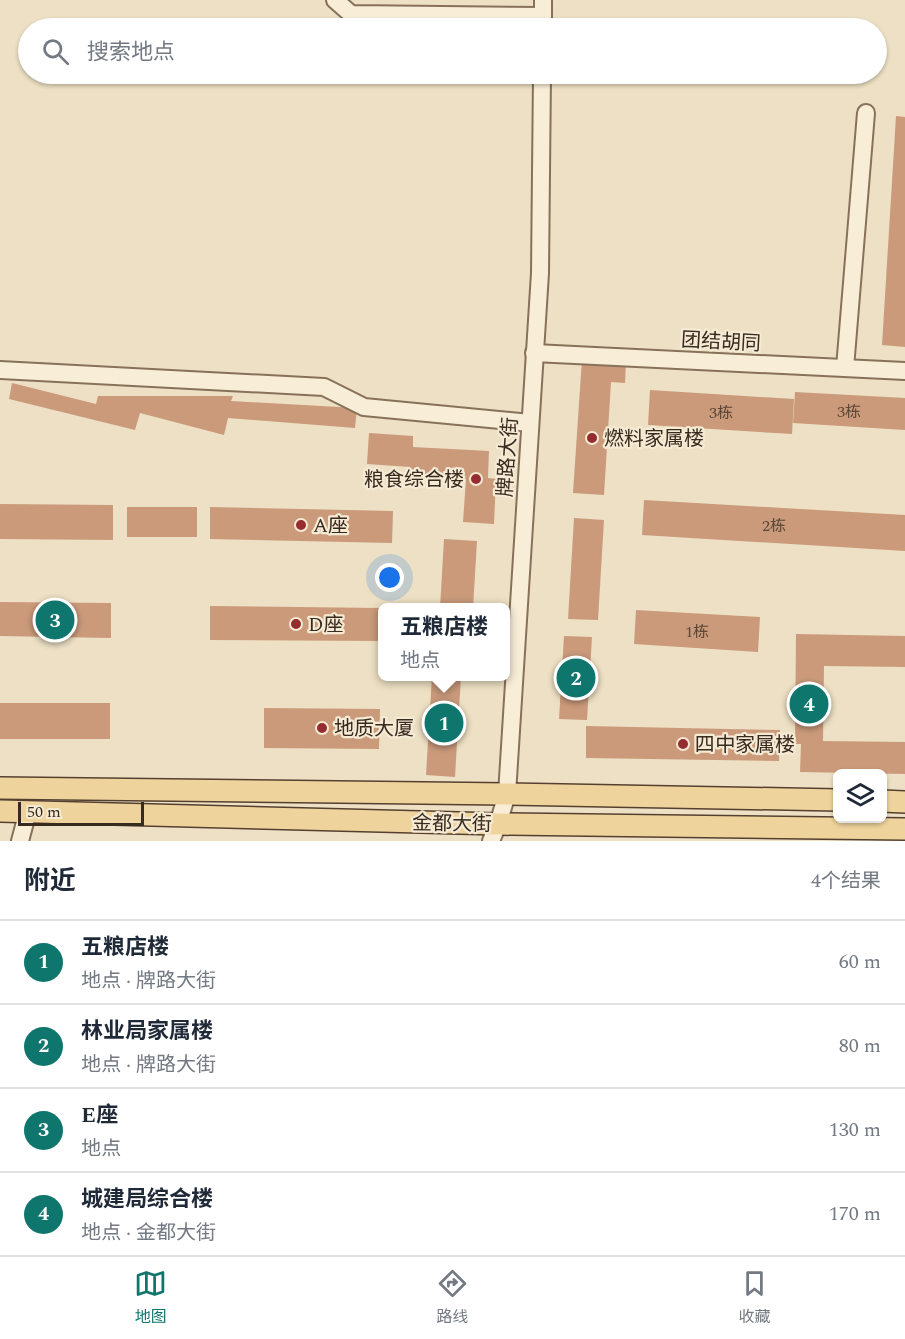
<!DOCTYPE html>
<html lang="zh">
<head>
<meta charset="utf-8">
<style>
	body { margin:0; font-family:Spectral,"Noto Sans SC",serif; background:#f2f2f3; color:#1f2937 }
	.controls { position:absolute; right:18px; bottom:18px; display:grid; overflow:hidden; border-radius:9px; box-shadow:0 2px 4px #0004 }
	.controls button { width:54px; height:54px; display:grid; place-items:center; padding:0; border:0; border-bottom:2px solid #e0e1e3; background:#fff; color:#1f2937; font:30px sans-serif }
	.scale { position:absolute; left:18px; bottom:15px; width:126px; box-sizing:border-box; padding-left:6px; border:3px solid #372a1f; border-top:0; font-size:16px; line-height:21px; white-space:nowrap; color:#372a1f; -webkit-text-stroke:4px #f5ead3; paint-order:stroke }
	.you { position:absolute; left:390px; top:578px; width:21px; height:21px; margin:-15px; border:4px solid #fff; border-radius:50%; background:#1a73e8; box-shadow:0 0 0 9px #1a73e833 }
	.badge { display:grid; place-items:center; width:39px; height:39px; border-radius:50%; background:#0f766e; color:#fff; font-size:20px; font-weight:700 }
	.pin { position:absolute; translate:-50% -50%; border:3px solid #fff; box-shadow:0 2px 6px #0006 }
	.popup { position:absolute; left:378px; top:603px; width:132px; height:78px; box-sizing:border-box; display:grid; place-content:center; border-radius:9px; background:#fff; filter:drop-shadow(0 2px 4px #0005); font-size:20px; white-space:nowrap; color:#747a83 }
	.popup b { font-size:22px; color:#1f2937 }
	.popup::after { content:''; position:absolute; left:50%; top:100%; margin-left:-12px; border:12px solid transparent; border-top-color:#fff }
	.list { margin:0; padding:0; list-style:none }
	h2 { display:flex; justify-content:space-between; align-items:center; height:78px; margin:0; padding:0 24px; font-size:26px }
	h2 small { font-size:20px; font-weight:400; color:#747a83 }
	.list li { display:grid; grid-template-columns:39px 1fr auto; gap:18px; align-items:center; box-sizing:border-box; height:84px; padding:0 24px; border-top:2px solid #e0e1e3 }
	.list b { display:block; font-size:22px; white-space:nowrap }
	.list p { margin:0; font-size:20px; white-space:nowrap; color:#747a83 }
	.list em { font-size:20px; font-style:normal; color:#747a83 }
	.icon { flex:none; width:33px; height:33px; fill:none; stroke:currentColor; stroke-width:2; stroke-linecap:round; stroke-linejoin:round }
	.map { position:relative; flex:none; width:905px; height:841px; overflow:hidden }
	.search { position:absolute; background:#fff; box-shadow:0 2px 4px #0004; left:18px; right:18px; top:18px; height:66px; display:flex; align-items:center; gap:15px; box-sizing:border-box; padding:0 21px; border-radius:33px; color:#747a83; font-size:22px }
	.sheet { height:414px; background:#fff }
	nav { display:flex; justify-content:space-around; align-items:center; box-sizing:border-box; height:84px; border-top:2px solid #e0e1e3; background:#fff; font-size:16px; color:#747a83 }
	nav a { display:grid; justify-items:center; gap:3px }
	nav .on { color:#0f766e }
	.map>svg:first-child { display:block }
</style>
</head>
<body>
<div class="map">
<svg width="905" height="841" viewBox="0 0 905 841">
	<rect width="100%" height="100%" fill="#ede0c4"/>
	<g fill="#ca9a7b">
		<path d="M896,116L905,117V347L882,345Z"/>
		<path d="M582,359L626,362L625,383L611,382L604,495L573,493Z"/>
		<path d="M12,383L96,404L98,396H233L231,401L357,408L355,428L228,418L224,435L140,413L135,430L9,399Z"/>
		<path d="M650,390L794,399L792,434L648,425Z"/>
		<path d="M795,392L905,398V430L793,423Z"/>
		<path d="M369,433L413,436V447L489,451L488,478L496,479L494,524L463,522L466,479L409,476L410,467L367,464Z"/>
		<path d="M644,500L905,515V551L642,535Z"/>
		<path d="M0,504L113,505V540L0,539Z"/>
		<rect x="127" y="507" width="70" height="30"/>
		<path d="M210,507L393,511L392,543L210,539Z"/>
		<path d="M574,518L604,520L598,620L568,619Z"/>
		<path d="M444,539L477,541L473,608H440Z"/>
		<path d="M0,602L111,603V638L0,636Z"/>
		<path d="M210,606L382,608V641L210,640Z"/>
		<path d="M636,610L760,617L758,652L634,644Z"/>
		<path d="M796,634L905,636V667L824,666L823,741L905,742V774L800,772L801,744H795Z"/>
		<path d="M564,636L592,637L587,720L559,719Z"/>
		<path d="M432,676H461L455,777L426,775Z"/>
		<rect x="0" y="703" width="110" height="36"/>
		<path d="M264,708L380,709L379,749L264,748Z"/>
		<path d="M586,726L780,730L779,761L586,758Z"/>
	</g>
	<g fill="none" stroke-linecap="round" stroke-linejoin="round">
		<g stroke="#87715b" stroke-width="20">
			<g id="minor">
				<path d="M335,0L351,14L543,16"/>
				<path d="M543,28V0"/>
				<path d="M534,353L905,371"/>
				<path d="M845,368L866,113"/>
				<path d="M0,370L324,387L364,407L530,423"/>
				<path d="M20,841L28,811"/>
				<path d="M491,841L498,824L507,794L540,273L542,74"/>
			</g>
		</g>
		<g stroke="#55402f" stroke-width="24">
			<g id="major">
				<path d="M0,788L507,794L838,800"/>
				<path d="M882,801L905,802"/>
				<path d="M0,811L498,824L905,829"/>
			</g>
		</g>
		<use href="#minor" stroke="#f8edd7" stroke-width="16"/>
		<use href="#major" stroke="#efd39d" stroke-width="21"/>
	</g>
	<g fill="#952c30" stroke="#f5ead3" stroke-width="2">
		<circle cx="592" cy="438" r="6"/>
		<circle cx="476" cy="479" r="6"/>
		<circle cx="301" cy="525" r="6"/>
		<circle cx="296" cy="624" r="6"/>
		<circle cx="322" cy="728" r="6"/>
		<circle cx="683" cy="744" r="6"/>
	</g>
	<g text-anchor="middle" stroke-width="4.5" stroke-linejoin="round" paint-order="stroke">
		<g font-size="16" fill="#5c4636">
			<text x="849" y="417">3栋</text>
			<text x="721" y="418">3栋</text>
			<text x="774" y="531">2栋</text>
			<text x="697" y="637">1栋</text>
		</g>
		<g font-size="20" fill="#372a1f" stroke="#f5ead3">
			<text transform="translate(721 341) rotate(3)" y="7">团结胡同</text>
			<text transform="translate(507 457) rotate(-86)" y="7">牌路大街</text>
			<text transform="translate(452 823) rotate(1)" y="7">金都大街</text>
		</g>
		<g font-size="20" fill="#372a1f" stroke="#f5ead3" text-anchor="start">
			<text x="604" y="445">燃料家属楼</text>
			<text x="464" y="486" text-anchor="end">粮食综合楼</text>
			<text x="313" y="532">A座</text>
			<text x="308" y="631">D座</text>
			<text x="334" y="735">地质大厦</text>
			<text x="695" y="751">四中家属楼</text>
		</g>
	</g>
</svg>
<div class="controls">
<button><svg class="icon" aria-label="layers" viewBox="0 0 24 24"><path d="M12 4l9 5-9 5-9-5zM3 14l9 5 9-5"/></svg></button>
</div>
<div class="scale">50 m</div>
<div class="you"></div>
<div class="pin badge" style="left:444px;top:723px">1</div>
<div class="popup"><b>五粮店楼</b>地点</div>
<div class="pin badge" style="left:576px;top:678px">2</div>
<div class="pin badge" style="left:55px;top:620px">3</div>
<div class="pin badge" style="left:809px;top:704px">4</div>
<div class="search"><svg class="icon" aria-label="search" viewBox="0 0 24 24"><circle cx="10" cy="10" r="6"/><path d="M15 15l6 6"/></svg>搜索地点</div>
</div>
<section class="sheet">
<h2>附近<small>4个结果</small></h2>
<ul class="list">
<li><span class="badge">1</span><div><b>五粮店楼</b><p>地点 · 牌路大街</p></div><em>60 m</em></li>
<li><span class="badge">2</span><div><b>林业局家属楼</b><p>地点 · 牌路大街</p></div><em>80 m</em></li>
<li><span class="badge">3</span><div><b>E座</b><p>地点</p></div><em>130 m</em></li>
<li><span class="badge">4</span><div><b>城建局综合楼</b><p>地点 · 金都大街</p></div><em>170 m</em></li>
</ul>
</section>
<nav>
<a class="on"><svg class="icon" aria-label="map" viewBox="0 0 24 24"><path d="M3 6l6-2 6 2 6-2v14l-6 2-6-2-6 2zM9 4v14M15 6v14"/></svg>地图</a>
<a><svg class="icon" aria-label="directions" viewBox="0 0 24 24"><path d="M12 3l9 9-9 9-9-9zM9 14v-3h6M13 9l2 2-2 2"/></svg>路线</a>
<a><svg class="icon" aria-label="saved" viewBox="0 0 24 24"><path d="M7 4h10v16l-5-4-5 4z"/></svg>收藏</a>
</nav>
</body>
</html>
